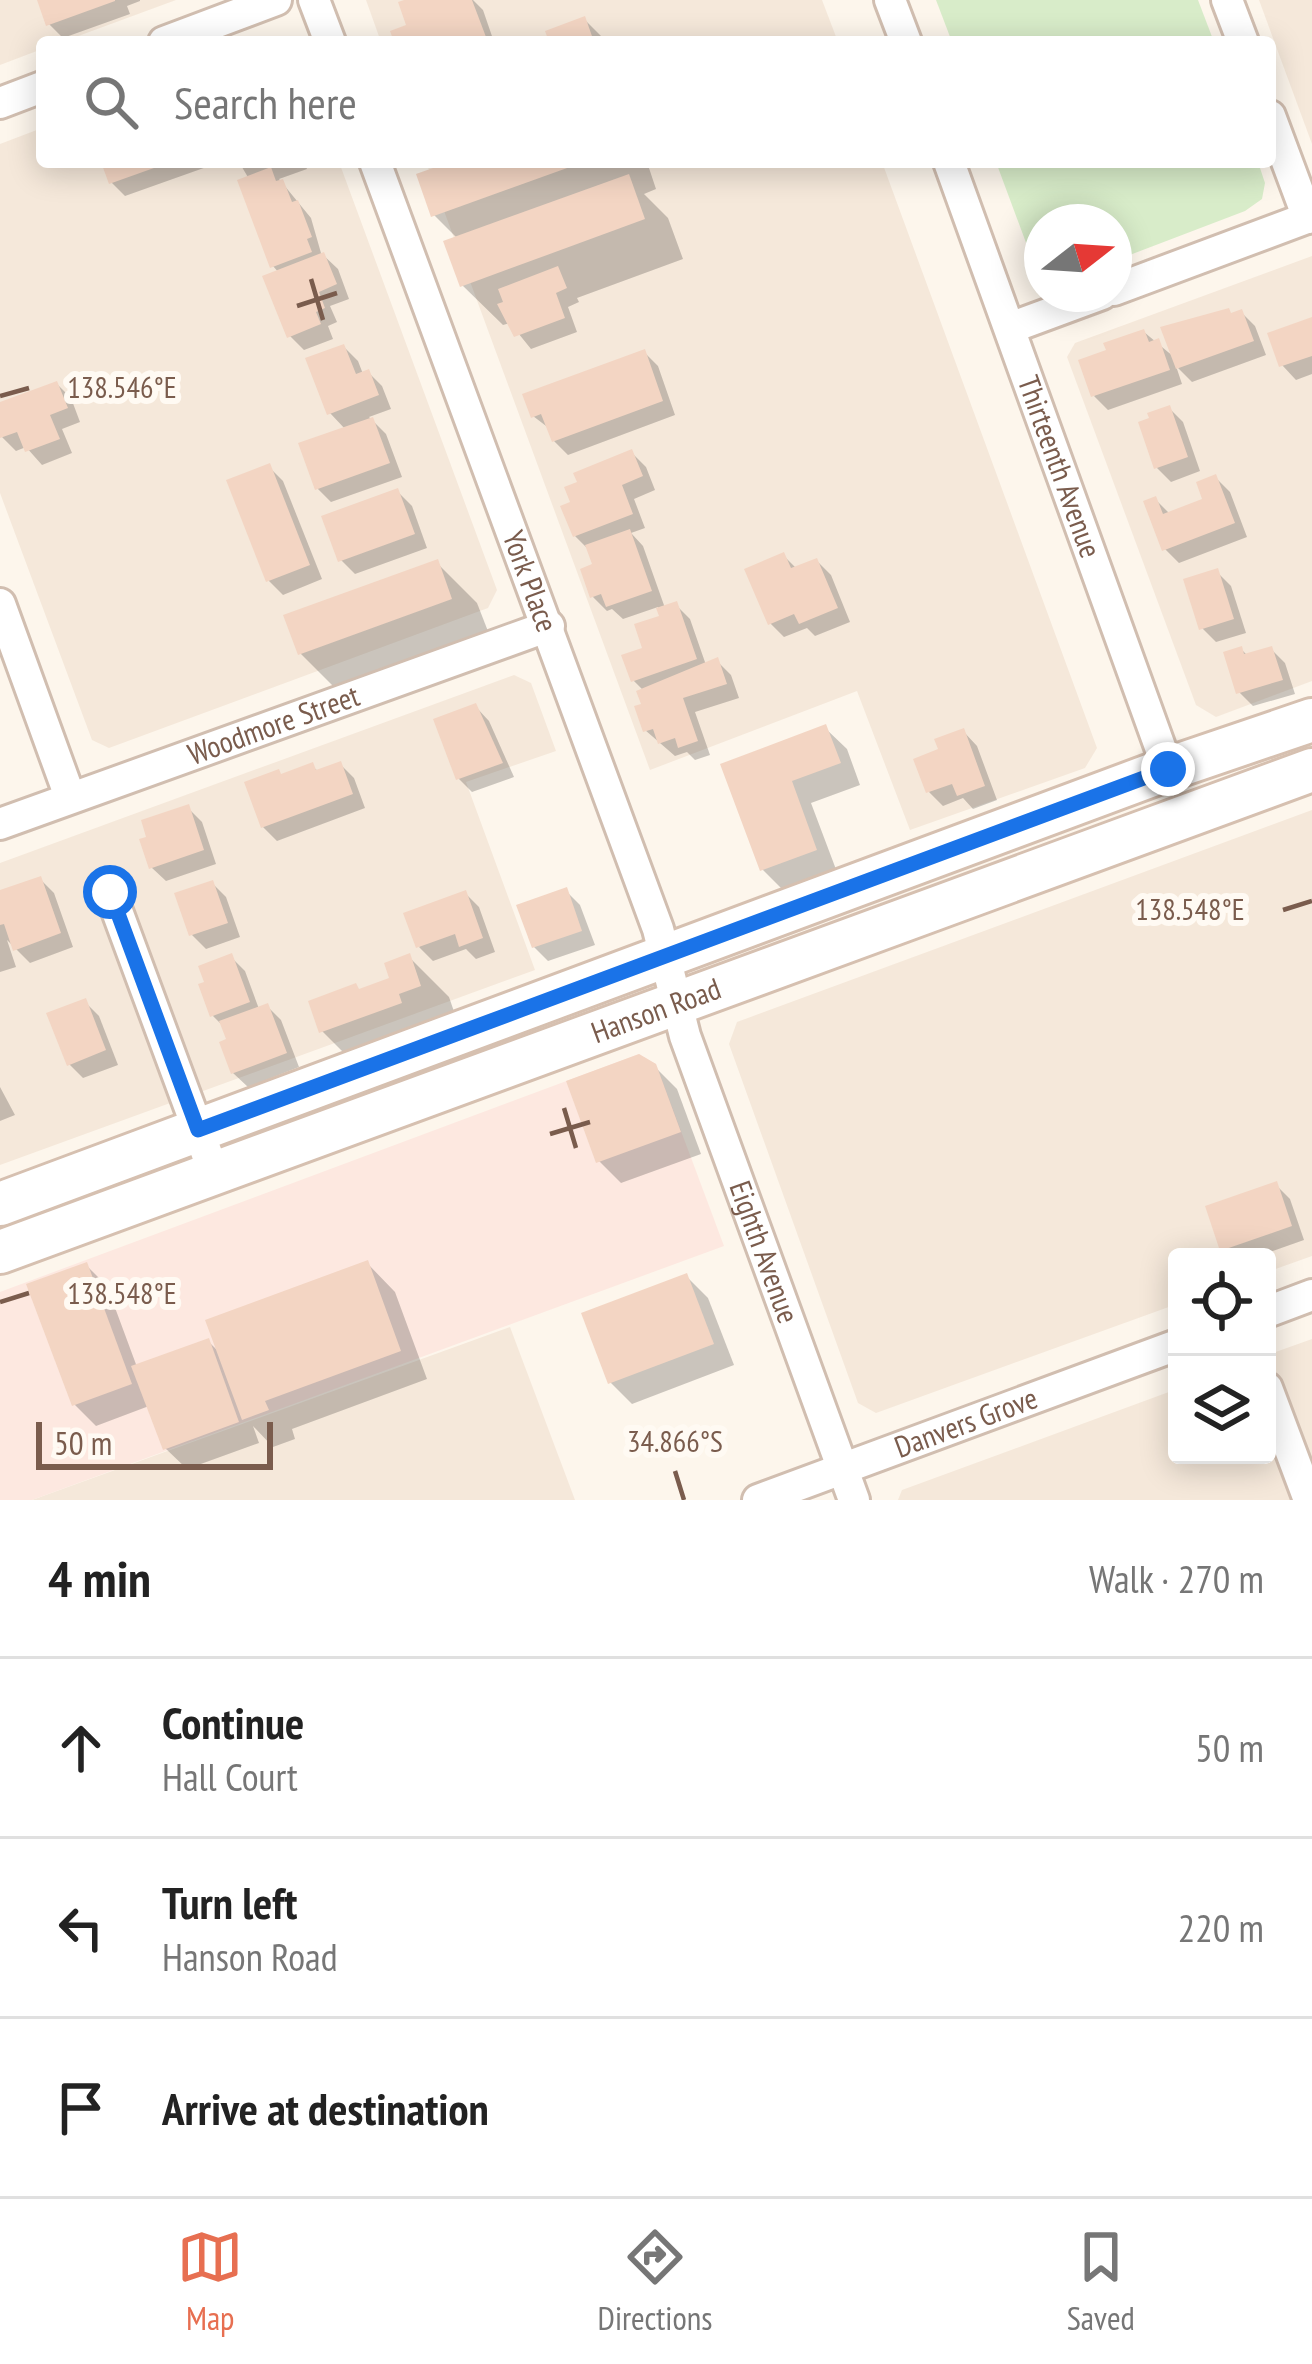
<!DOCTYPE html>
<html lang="en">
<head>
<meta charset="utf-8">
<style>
	body { margin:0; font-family:"PT Sans Narrow",sans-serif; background:#f6f6f6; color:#222 }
	.controls { position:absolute; right:36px; bottom:36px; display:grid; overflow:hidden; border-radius:12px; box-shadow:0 6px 30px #0003 }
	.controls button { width:108px; height:108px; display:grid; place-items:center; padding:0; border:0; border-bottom:3px solid #e0e0e0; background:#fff; color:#222; font:60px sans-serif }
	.compass { position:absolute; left:1024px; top:204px; width:108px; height:108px; border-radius:50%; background:#fff; box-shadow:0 6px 30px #0003; rotate:73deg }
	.scale { position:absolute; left:36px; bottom:30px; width:237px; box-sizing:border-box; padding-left:12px; border:6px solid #7a5c4d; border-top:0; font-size:33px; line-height:42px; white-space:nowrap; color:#7a5c4d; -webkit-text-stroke:9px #fffaf3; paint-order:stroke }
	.stop { position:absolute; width:36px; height:36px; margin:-27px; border:9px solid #1a73e8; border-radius:50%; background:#fff }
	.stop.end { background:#1a73e8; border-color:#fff; box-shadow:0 3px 12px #0008 }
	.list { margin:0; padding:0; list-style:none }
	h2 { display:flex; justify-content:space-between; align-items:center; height:156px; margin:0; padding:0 48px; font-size:51px }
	h2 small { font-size:39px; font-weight:400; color:#767676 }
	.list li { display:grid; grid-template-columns:78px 1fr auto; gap:36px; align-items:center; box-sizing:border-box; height:180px; padding:0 48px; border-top:3px solid #e0e0e0 }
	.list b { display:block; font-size:45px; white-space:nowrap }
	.list p { margin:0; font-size:39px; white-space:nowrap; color:#767676 }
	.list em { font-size:39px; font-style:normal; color:#767676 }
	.icon { flex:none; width:66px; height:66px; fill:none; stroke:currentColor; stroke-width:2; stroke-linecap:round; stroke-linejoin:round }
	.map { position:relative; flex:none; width:1312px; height:1500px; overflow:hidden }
	.search { position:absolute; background:#fff; box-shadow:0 6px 30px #0003; left:36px; right:36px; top:36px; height:132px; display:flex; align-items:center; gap:30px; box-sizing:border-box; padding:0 42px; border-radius:12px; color:#767676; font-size:45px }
	.sheet { height:696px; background:#fff }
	nav { display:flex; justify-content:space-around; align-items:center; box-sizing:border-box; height:168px; border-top:3px solid #e0e0e0; background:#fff; font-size:33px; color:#767676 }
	nav a { display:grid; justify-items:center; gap:6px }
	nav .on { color:#e76f51 }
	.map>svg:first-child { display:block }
</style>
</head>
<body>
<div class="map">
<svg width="1312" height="1500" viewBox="0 0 1312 1500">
	<rect width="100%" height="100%" fill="#fdf6ec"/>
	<g fill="#f5e8da">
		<path d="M0,0H176L62,42H42V49L0,65Z"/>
		<path d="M366,0H822L838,42H381Z"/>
		<path d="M1259,0H1312V144Z"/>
		<path d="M42,128V162H339L497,590L488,608L109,748L92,740L0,493V144Z"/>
		<path d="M426,162H882L1097,748L1085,768L910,830L857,691L650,770Z"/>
		<path d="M1312,256V681L1216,717L1196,705L1067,357L1075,343Z"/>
		<path d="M514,675L531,683L556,751L466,782L535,970L0,1165V863Z"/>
		<path d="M1312,810V1256L1267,1272V1257H1177V1304L876,1413L858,1403L729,1044L737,1022Z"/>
		<path d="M510,1327L575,1500H32Z"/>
		<path d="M1312,1339V1500H898L902,1490L1177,1389V1455H1267V1355Z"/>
	</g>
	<path fill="#fde8e0" d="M639,1054L656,1064L724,1246L32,1500H0V1292Z"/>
	<g fill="#d8ecc9">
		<path d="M936,0H1198L1214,42H952Z"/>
		<path d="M996,162H1258L1265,183L1262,199L1245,211L1114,261V222H1042L1041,283Z"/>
	</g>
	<g fill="#0003">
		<path d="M40,0H140V1L127,6L130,14L63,38L49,24Z"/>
		<path d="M408,0H473L483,10L494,42H397L410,27Z"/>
		<path d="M584,19L607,42H552Z"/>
		<path d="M104,162H214L215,164L125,196L111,182Z"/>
		<path d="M239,162H304L307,169L279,179L311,218L321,253L338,269L349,299L330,306L337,322L328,326L333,339L304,350L290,336L279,273L273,266L249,179Z"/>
		<path d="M459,162H647L656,189L644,194L668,218L683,259L577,298L579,302L568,307L577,332L531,349L510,323L503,325L462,285L458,239L434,215Z"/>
		<path d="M1241,312L1255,326L1266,355L1192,382L1176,366L1182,384L1108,410L1094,396L1144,332L1174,357Z"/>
		<path d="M1312,321V374L1296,380L1282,365Z"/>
		<path d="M344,347L358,361L363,374L368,372L382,386L391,409L369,417L386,434L402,477L331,502L317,488L346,430L330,413Z"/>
		<path d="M644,352L658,366L675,415L568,455L554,441L550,429L533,416Z"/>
		<path d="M57,384L71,398L80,422L62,429L72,453L42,465L26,447L16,451L2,437L0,406Z"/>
		<path d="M1169,408L1183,422L1200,471L1171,482L1157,468Z"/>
		<path d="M632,453L646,467L655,490L634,499L645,528L631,533L643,546L665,608L676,605L690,619L706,665L717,661L731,675L739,698L695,712L710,755L695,760L687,752L675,756L645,730L644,691L633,680L663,618L658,607L623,619L612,609L607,611L593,597L596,566L590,551L575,536Z"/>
		<path d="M269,467L283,481L322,579L283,595L269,581Z"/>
		<path d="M1216,478L1230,492L1247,537L1179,563L1165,549L1155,499L1170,514L1206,501Z"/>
		<path d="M398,492L412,506L427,548L355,574L341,560Z"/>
		<path d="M784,556L797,569L817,561L831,575L850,622L815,636L807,628L784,637L770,623Z"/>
		<path d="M437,563L477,603L491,639L340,693L300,653Z"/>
		<path d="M1217,572L1231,586L1246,633L1216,642L1202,628Z"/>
		<path d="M1241,649L1248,656L1271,649L1285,663L1295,694L1253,706L1239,692Z"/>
		<path d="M475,706L489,721L514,777L472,792L458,778Z"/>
		<path d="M825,728L847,749L860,785L811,803L837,872L784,891L763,870L724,766Z"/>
		<path d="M963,731L977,746L997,800L973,809L963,798L943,806L929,792L942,751Z"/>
		<path d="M340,764L354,778L365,808L277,841L263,827L312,766L319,772Z"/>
		<path d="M188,808L202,822L216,864L166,881L151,867L150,839Z"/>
		<path d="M40,879L54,893L73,947L30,963L7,940L16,967L0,972V893Z"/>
		<path d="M212,883L226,897L240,937L206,949L192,935Z"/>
		<path d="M566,891L580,905L595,945L548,961L534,947Z"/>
		<path d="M465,893L479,907L495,952L476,959L466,949L433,961L419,947Z"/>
		<path d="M231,957L245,971L259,1009L267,1006L281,1020L299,1067L248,1087L233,1073L230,1041L224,1027L213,1016Z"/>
		<path d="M409,957L449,997L459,1026L362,1071L322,1031L360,991L392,979Z"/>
		<path d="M85,1002L99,1016L118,1065L83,1078L69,1064Z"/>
		<path d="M654,1066L677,1089L701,1154L621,1183L599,1161Z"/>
		<path d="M0,1087L15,1115L0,1121Z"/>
		<path d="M1276,1185L1290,1199L1304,1240L1256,1257H1230L1223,1250Z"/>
		<path d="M367,1263L395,1292L427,1379L292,1429L295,1439L273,1447L253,1426L259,1443L187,1469L165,1448L149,1406L96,1426L75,1405L86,1265L107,1286L137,1367L208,1341L220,1353Z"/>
		<path d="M686,1276L708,1298L734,1365L632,1404L610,1382Z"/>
	</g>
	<g fill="#f3d5c3">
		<path d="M37,0H115V1L46,26Z"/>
		<path d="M404,0H472L486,37L471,42H394L390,31L406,25L398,2Z"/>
		<path d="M585,16L594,42H549L545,31Z"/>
		<path d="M101,162H167L168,163L109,184Z"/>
		<path d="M450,162H581V163L431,217L416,174Z"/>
		<path d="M271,167L276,181L283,179L292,202L298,200L312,237L307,239L312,252L270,268L237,180Z"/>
		<path d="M629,174L645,219L460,287L443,241Z"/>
		<path d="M324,252L337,284L319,292L325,308L316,312L321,324L287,338L262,276Z"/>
		<path d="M558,266L567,288L556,293L565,318L514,337L497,304L503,302L498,289Z"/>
		<path d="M1229,308L1231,313L1242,309L1254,341L1176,369L1160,327Z"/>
		<path d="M1312,317V356L1279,367L1267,333Z"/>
		<path d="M1144,329L1149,342L1159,338L1170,370L1091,397L1078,360L1106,350L1103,343Z"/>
		<path d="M344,344L356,374L369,369L379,395L327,415L305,358Z"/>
		<path d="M645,349L663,401L552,442L541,414L531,418L522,394Z"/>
		<path d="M57,381L68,408L50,415L60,439L25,452L17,432L0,438V402Z"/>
		<path d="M1170,405L1188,457L1154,469L1138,422L1149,418L1147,413Z"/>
		<path d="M373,417L390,463L315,490L298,443Z"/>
		<path d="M632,449L643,476L622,485L633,514L573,537L560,506L570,502L564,487L577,482L573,473Z"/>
		<path d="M270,463L310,565L266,582L226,480Z"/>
		<path d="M1216,474L1235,523L1162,551L1143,501L1156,496L1163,514L1202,499L1196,482Z"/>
		<path d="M398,488L415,534L338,562L321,516Z"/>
		<path d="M630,529L652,591L606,607L601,594L590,598L580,569L592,564L585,545Z"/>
		<path d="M784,552L791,568L817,558L838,608L799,624L794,614L768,625L744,569Z"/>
		<path d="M438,559L452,599L298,655L283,615Z"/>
		<path d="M1218,568L1234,619L1199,630L1183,579Z"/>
		<path d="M677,601L697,659L631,682L621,655L642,648L634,624L659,616L656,608Z"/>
		<path d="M1242,646L1244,654L1272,646L1283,680L1236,694L1223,652Z"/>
		<path d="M718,657L727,684L683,698L698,741L678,748L675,738L658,744L653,729L643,732L634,706L641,704L636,691Z"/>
		<path d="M476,703L503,763L456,780L433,719Z"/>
		<path d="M826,724L841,763L792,781L817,850L760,871L720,764Z"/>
		<path d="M964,728L985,786L957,796L952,784L926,793L913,759L938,749L934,739Z"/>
		<path d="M341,761L353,794L261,828L244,782L279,769L281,774L313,762L316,770Z"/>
		<path d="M189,804L204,850L149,869L139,839L146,837L141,820Z"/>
		<path d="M41,876L61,933L13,951L4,924L0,925V890Z"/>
		<path d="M213,880L228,923L189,936L174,893Z"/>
		<path d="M567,887L582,931L532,948L516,905Z"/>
		<path d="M466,890L483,938L459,947L455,934L416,948L403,913Z"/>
		<path d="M232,953L250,1002L210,1017L198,984L204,982L198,966Z"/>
		<path d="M410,953L421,986L399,994L402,1003L319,1033L308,1001L356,983L359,989L389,978L384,963Z"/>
		<path d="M86,998L106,1050L67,1066L46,1013Z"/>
		<path d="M268,1003L287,1053L231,1074L219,1042L226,1039L219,1021Z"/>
		<path d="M639,1054L656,1064L681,1132L596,1163L566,1081Z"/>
		<path d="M1277,1181L1292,1226L1220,1251L1205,1206Z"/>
		<path d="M368,1260L401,1351L265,1401L269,1410L242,1420L205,1320Z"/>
		<path d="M87,1262L132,1384L72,1406L26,1284Z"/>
		<path d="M687,1273L714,1344L608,1384L581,1313Z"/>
		<path d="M209,1338L239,1422L163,1450L131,1366Z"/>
	</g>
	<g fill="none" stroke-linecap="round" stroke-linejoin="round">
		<g stroke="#d1beb0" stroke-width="36">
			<g id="street">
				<path d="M314,0L330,42"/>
				<path d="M890,0L906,42"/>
				<path d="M1227,0L1243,42"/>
				<path d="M164,42L276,0"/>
				<path d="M0,103L42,87"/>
				<path d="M1270,116L1308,218"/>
				<path id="s1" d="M375,162L658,929L685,1036L854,1500"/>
				<path id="s2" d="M949,162L1168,769"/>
				<path d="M1114,290L1312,216"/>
				<path d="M1010,328L1102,294"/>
				<path d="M0,604L70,797"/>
				<path id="s3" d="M0,824L549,626"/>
				<path d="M110,892L214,1173"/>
				<path d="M1267,1312L1312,1295"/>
				<path d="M1267,1388L1309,1500"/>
				<path id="s4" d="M758,1500L1177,1345"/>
			</g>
		</g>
		<g stroke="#d6c0b0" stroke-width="48">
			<g id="secondary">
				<path d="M0,1204L1168,769L1312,720"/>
				<path id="s5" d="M0,1252L1312,770"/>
			</g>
		</g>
		<use href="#street" stroke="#fff" stroke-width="30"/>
		<use href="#secondary" stroke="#fff" stroke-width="42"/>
	</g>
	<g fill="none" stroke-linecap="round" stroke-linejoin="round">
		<path stroke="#1a73e8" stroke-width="15" d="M110,892L198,1130L1168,769"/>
	</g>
	<path fill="none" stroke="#7a5c4d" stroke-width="4.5" d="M311,279L323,320M297,306L337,293M0,396L29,388M1283,910L1312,901M564,1108L576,1148M550,1134L590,1122M0,1302L29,1293M675,1471L684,1500"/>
	<g text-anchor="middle" stroke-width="12" stroke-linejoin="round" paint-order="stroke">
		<g font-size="30" fill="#7a5c4d" stroke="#fffaf3">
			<text dy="10" stroke="none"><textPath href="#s2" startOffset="324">Thirteenth Avenue</textPath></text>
			<text dy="10" stroke="none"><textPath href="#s1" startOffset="447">York Place</textPath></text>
			<text dy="10" stroke="none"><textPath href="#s3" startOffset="291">Woodmore Street</textPath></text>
			<text dy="10" stroke="none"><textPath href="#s5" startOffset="699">Hanson Road</textPath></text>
			<text dy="10" stroke="none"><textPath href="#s1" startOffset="1158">Eighth Avenue</textPath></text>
			<text dy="10" stroke="none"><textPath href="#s4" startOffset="222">Danvers Grove</textPath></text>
		</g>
	</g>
	<g font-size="30" text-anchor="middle" fill="#7a5c4d" stroke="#fffaf3" stroke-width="12" stroke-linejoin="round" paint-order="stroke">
		<text x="122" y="398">138.546°E</text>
		<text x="1190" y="920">138.548°E</text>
		<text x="122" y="1304">138.548°E</text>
		<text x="675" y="1452">34.866°S</text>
	</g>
</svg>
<div class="controls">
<button><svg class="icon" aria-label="locate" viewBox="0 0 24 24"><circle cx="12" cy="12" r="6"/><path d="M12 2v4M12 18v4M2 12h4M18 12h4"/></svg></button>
<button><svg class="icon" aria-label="layers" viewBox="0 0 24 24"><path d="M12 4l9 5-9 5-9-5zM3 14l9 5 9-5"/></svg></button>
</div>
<svg class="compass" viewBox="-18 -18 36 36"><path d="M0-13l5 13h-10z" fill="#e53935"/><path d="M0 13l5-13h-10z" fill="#767676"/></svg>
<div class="scale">50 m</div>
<div class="stop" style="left:110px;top:892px"></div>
<div class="stop end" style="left:1168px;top:769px"></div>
<div class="search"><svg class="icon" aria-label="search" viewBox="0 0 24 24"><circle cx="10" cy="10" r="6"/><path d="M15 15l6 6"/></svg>Search here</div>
</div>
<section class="sheet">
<h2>4 min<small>Walk · 270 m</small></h2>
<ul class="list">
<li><svg class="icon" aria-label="ahead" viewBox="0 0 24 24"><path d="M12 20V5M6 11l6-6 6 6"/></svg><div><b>Continue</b><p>Hall Court</p></div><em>50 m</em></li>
<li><svg class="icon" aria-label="left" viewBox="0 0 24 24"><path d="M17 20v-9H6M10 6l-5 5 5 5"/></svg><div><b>Turn left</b><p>Hanson Road</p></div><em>220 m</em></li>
<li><svg class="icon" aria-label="arrive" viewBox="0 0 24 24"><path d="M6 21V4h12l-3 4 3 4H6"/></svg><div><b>Arrive at destination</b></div></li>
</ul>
</section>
<nav>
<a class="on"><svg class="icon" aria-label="map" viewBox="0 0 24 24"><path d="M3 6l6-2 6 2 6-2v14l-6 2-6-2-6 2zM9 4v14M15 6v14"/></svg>Map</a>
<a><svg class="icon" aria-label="directions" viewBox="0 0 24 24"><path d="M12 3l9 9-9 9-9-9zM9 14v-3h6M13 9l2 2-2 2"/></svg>Directions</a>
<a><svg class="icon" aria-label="saved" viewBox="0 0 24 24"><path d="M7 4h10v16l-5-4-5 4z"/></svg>Saved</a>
</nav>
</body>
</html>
